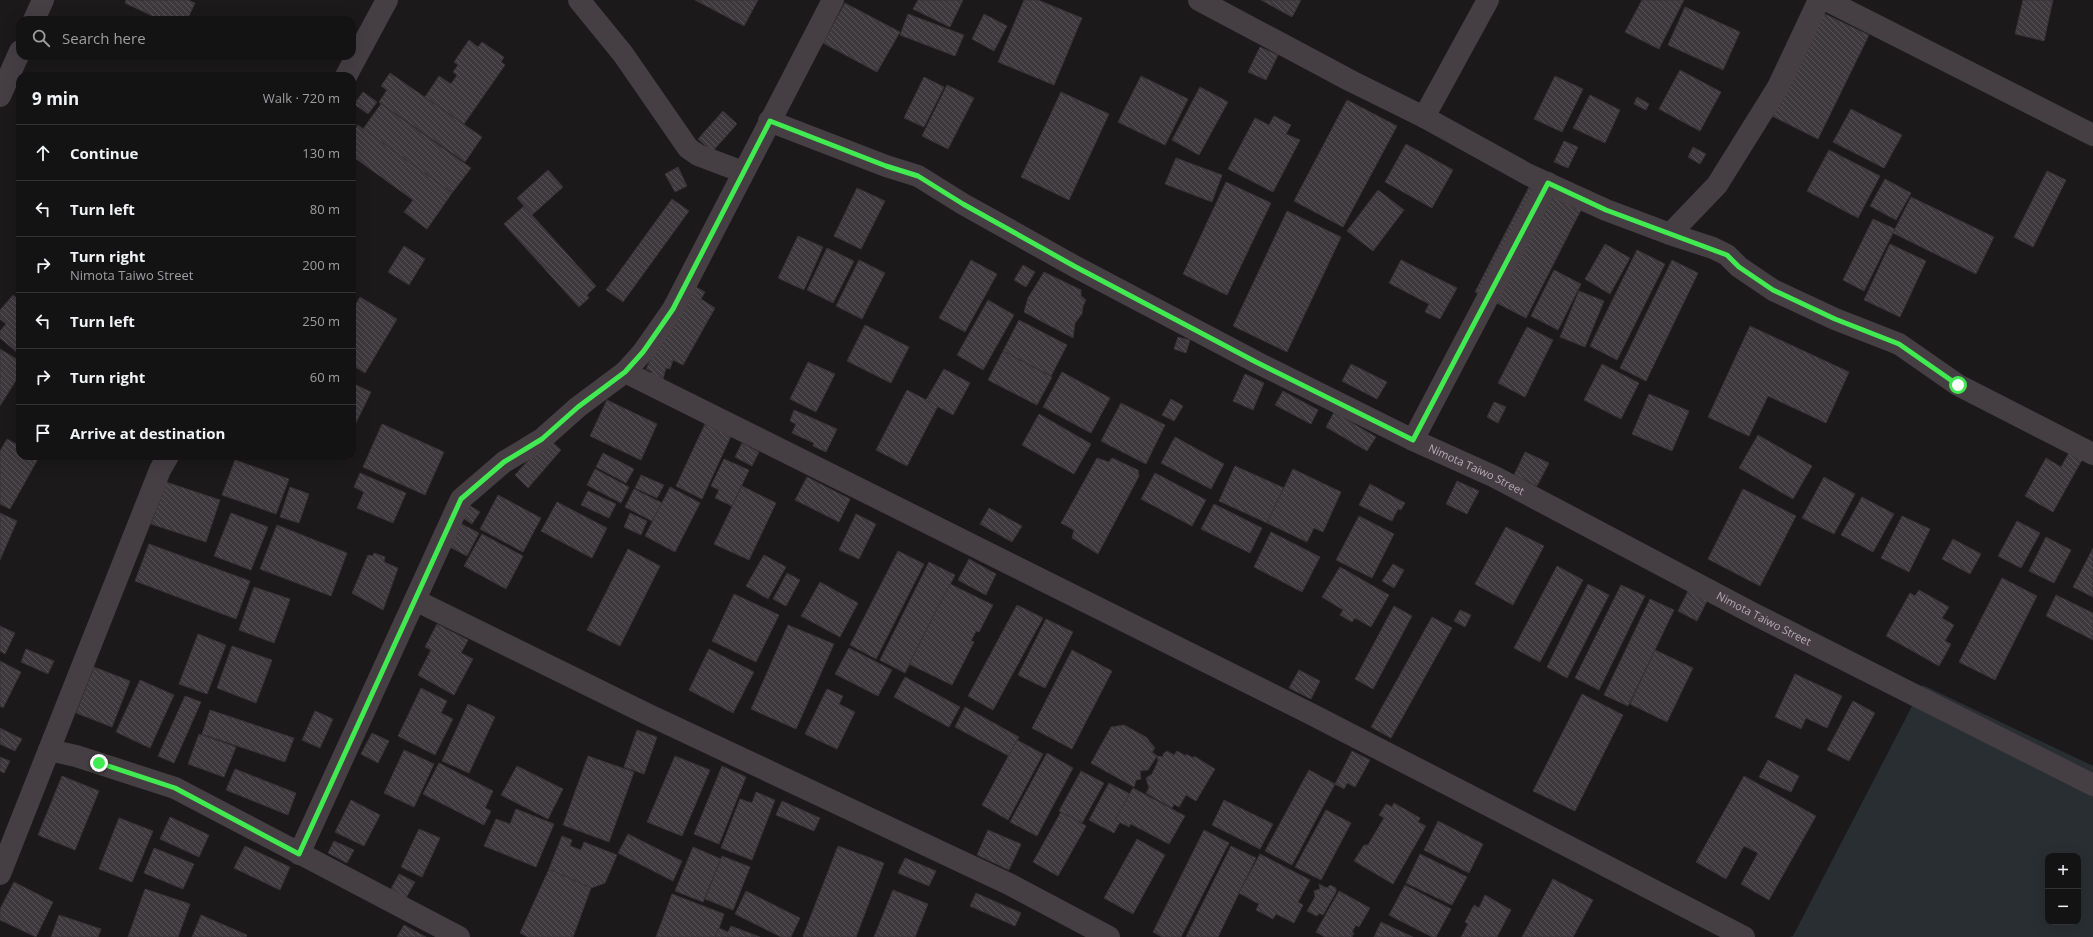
<!DOCTYPE html>
<html lang="en">
<head>
<meta charset="utf-8">
<style>
	body { margin:0; font-family:"Open Sans",sans-serif; background:#1d1c1d; color:#f1f3f6 }
	.controls { position:absolute; right:12px; bottom:12px; display:grid; overflow:hidden; border-radius:8px; box-shadow:0 4px 16px #0002 }
	.controls button { width:36px; height:36px; display:grid; place-items:center; padding:0; border:0; border-bottom:1px solid #333234; background:#141314; color:#f1f3f6; font:20px sans-serif }
	.stop { position:absolute; width:12px; height:12px; margin:-9px; border:3px solid #42ea51; border-radius:50%; background:#fff }
	.stop.end { background:#42ea51; border-color:#fff; box-shadow:0 1px 4px #0008 }
	.list { margin:0; padding:0; list-style:none }
	h2 { display:flex; justify-content:space-between; align-items:center; height:52px; margin:0; padding:0 16px; font-size:17px }
	h2 small { font-size:13px; font-weight:400; color:#9d9ea0 }
	.list li { display:grid; grid-template-columns:26px 1fr auto; gap:12px; align-items:center; box-sizing:border-box; height:56px; padding:0 16px; border-top:1px solid #333234 }
	.list b { display:block; font-size:15px; white-space:nowrap }
	.list p { margin:0; font-size:13px; white-space:nowrap; color:#9d9ea0 }
	.list em { font-size:13px; font-style:normal; color:#9d9ea0 }
	.icon { flex:none; width:22px; height:22px; fill:none; stroke:currentColor; stroke-width:2; stroke-linecap:round; stroke-linejoin:round }
	.map { position:relative; flex:none; width:2093px; height:937px; overflow:hidden }
	.search { position:absolute; background:#141314; box-shadow:0 4px 16px #0002; left:16px; top:16px; width:340px; height:44px; display:flex; align-items:center; gap:10px; box-sizing:border-box; padding:0 14px; border-radius:12px; color:#9d9ea0; font-size:15px }
	.panel { position:absolute; background:#141314; box-shadow:0 4px 16px #0002; left:16px; top:72px; width:340px; height:388px; border-radius:12px }
	.map>svg:first-child { display:block }
</style>
</head>
<body>
<div class="map">
<svg width="2093" height="937" viewBox="0 0 2093 937">
	<defs>
		<pattern id="building-back-hatch" width="6" height="6" patternUnits="userSpaceOnUse"><rect width="6" height="6" fill="#3d393c"/><path d="M-1 5l2 2M0 0l6 6M5-1l2 2" fill="none" stroke="#575356"/></pattern>
	</defs>
	<rect width="100%" height="100%" fill="#1b191a"/>
	<path fill="#292e33" fill-rule="evenodd" d="M1923,685L2093,766V937H1789L1793,936ZM2048,856H2078V922H2048Z"/>
	<g fill="url(#building-back-hatch)" stroke="#373335">
		<path d="M126,0H188L195,3L187,20H161L125,3Z"/>
		<path d="M695,0H758L744,26Z"/>
		<path d="M918,0H963L950,27L913,9Z"/>
		<path d="M1024,0H1038L1082,18L1054,85L998,62Z"/>
		<path d="M1261,0H1301L1292,17Z"/>
		<path d="M1642,0H1684L1659,49L1625,32Z"/>
		<path d="M2023,0H2053L2044,41L2015,34Z"/>
		<path d="M845,3L900,32L877,72L823,43Z"/>
		<path d="M1685,7L1740,32L1723,70L1668,45Z"/>
		<path d="M1823,13L1869,35L1818,139L1772,116Z"/>
		<path d="M908,14L964,35L955,56L900,35Z"/>
		<path d="M984,14L1007,26L994,51L972,39Z"/>
		<path d="M469,40L478,47L482,42L504,57L501,62L505,65L464,124L425,97L439,76L451,84L457,75L453,72L458,65L454,62Z"/>
		<path d="M1260,47L1278,55L1266,80L1248,72Z"/>
		<path d="M1680,70L1721,92L1700,131L1659,109Z"/>
		<path d="M390,73L482,137L465,162L379,102L387,90L381,86Z"/>
		<path d="M1141,76L1188,99L1165,145L1118,122Z"/>
		<path d="M1555,76L1583,89L1562,132L1534,119Z"/>
		<path d="M924,77L944,87L924,127L904,118Z"/>
		<path d="M947,85L974,98L948,149L922,136Z"/>
		<path d="M1200,87L1228,102L1199,155L1172,140Z"/>
		<path d="M363,92L377,102L368,114L354,104Z"/>
		<path d="M1061,92L1109,114L1069,200L1021,177Z"/>
		<path d="M1590,95L1620,110L1605,143L1573,128Z"/>
		<path d="M1637,97L1649,104L1646,110L1634,104Z"/>
		<path d="M1347,100L1397,126L1343,227L1294,201Z"/>
		<path d="M381,104L471,168L452,193L363,129Z"/>
		<path d="M1851,109L1902,135L1884,168L1833,142Z"/>
		<path d="M723,111L737,124L712,152L698,139Z"/>
		<path d="M1274,116L1291,125L1286,134L1300,140L1273,192L1228,169L1255,118L1269,125Z"/>
		<path d="M358,125L452,193L427,229L404,212L413,200L352,156V132Z"/>
		<path d="M1564,141L1578,147L1568,168L1554,162Z"/>
		<path d="M1406,144L1453,170L1432,208L1385,182Z"/>
		<path d="M1693,147L1706,154L1700,164L1688,157Z"/>
		<path d="M1829,150L1880,176L1858,218L1807,191Z"/>
		<path d="M1176,158L1222,175L1212,202L1165,184Z"/>
		<path d="M678,167L687,186L675,192L665,174Z"/>
		<path d="M548,170L563,187L532,215L517,198Z"/>
		<path d="M2047,171L2066,180L2033,247L2014,237Z"/>
		<path d="M1885,179L1911,193L1896,220L1870,206Z"/>
		<path d="M1226,182L1271,203L1227,295L1183,274Z"/>
		<path d="M1530,185L1581,210L1526,318L1475,292Z"/>
		<path d="M857,188L885,201L861,249L834,236Z"/>
		<path d="M1378,190L1404,210L1373,251L1347,231Z"/>
		<path d="M1911,197L1994,237L1976,274L1893,233Z"/>
		<path d="M672,199L689,211L623,302L606,290Z"/>
		<path d="M524,206L596,286L587,295L589,298L579,307L504,224Z"/>
		<path d="M1287,211L1341,237L1287,352L1233,326Z"/>
		<path d="M1873,219L1895,229L1864,291L1843,280Z"/>
		<path d="M798,236L823,247L804,290L778,278Z"/>
		<path d="M1605,244L1630,258L1610,294L1585,279Z"/>
		<path d="M1890,244L1926,261L1900,317L1864,300Z"/>
		<path d="M404,246L425,259L409,285L388,272Z"/>
		<path d="M827,248L854,261L833,303L807,290Z"/>
		<path d="M1637,250L1665,264L1617,360L1590,346Z"/>
		<path d="M859,260L885,273L862,319L836,306Z"/>
		<path d="M971,260L997,274L965,332L939,318Z"/>
		<path d="M1401,260L1457,288L1440,319L1425,312L1429,304L1389,283Z"/>
		<path d="M1672,260L1698,273L1646,381L1620,368Z"/>
		<path d="M1023,265L1035,272L1026,287L1014,280Z"/>
		<path d="M1554,270L1581,284L1558,330L1531,316Z"/>
		<path d="M1044,272L1081,290V296L1086,300L1083,306L1082,314L1075,323L1073,338L1024,312L1028,298Z"/>
		<path d="M694,286L705,292L701,299L715,308L683,365L673,360L670,369L666,368L663,379L651,374V371L646,369L657,346Z"/>
		<path d="M1579,291L1604,301L1585,347L1560,337Z"/>
		<path d="M13,295L20,301V355L0,338V331L6,324L0,319V310Z"/>
		<path d="M360,297L397,319L365,373L352,365V311Z"/>
		<path d="M988,300L1014,315L983,370L957,355Z"/>
		<path d="M1019,320L1067,345L1051,376L1003,351Z"/>
		<path d="M865,325L909,347L891,383L847,361Z"/>
		<path d="M1750,326L1849,372L1826,423L1768,396L1749,436L1708,417Z"/>
		<path d="M1527,327L1553,340L1525,397L1498,383Z"/>
		<path d="M1178,337L1190,340L1186,353L1174,349Z"/>
		<path d="M0,349L20,361V374L0,406Z"/>
		<path d="M1003,351L1052,377L1037,405L988,380Z"/>
		<path d="M808,362L835,374L816,412L790,399Z"/>
		<path d="M1351,364L1387,382L1377,399L1342,381Z"/>
		<path d="M1602,364L1639,383L1621,419L1584,400Z"/>
		<path d="M944,369L970,383L953,415L926,400Z"/>
		<path d="M1062,372L1110,398L1091,433L1043,407Z"/>
		<path d="M1245,374L1264,383L1253,410L1233,401Z"/>
		<path d="M352,383L371,392L352,431Z"/>
		<path d="M907,390L938,406L907,466L876,450Z"/>
		<path d="M1283,391L1318,410L1311,424L1275,405Z"/>
		<path d="M1649,394L1689,411L1672,451L1632,434Z"/>
		<path d="M1171,399L1183,406L1174,421L1162,415Z"/>
		<path d="M607,400L657,424L641,460L590,436Z"/>
		<path d="M1494,402L1506,407L1498,423L1487,417Z"/>
		<path d="M1121,403L1165,425L1146,464L1101,441Z"/>
		<path d="M794,410L837,429L826,452L813,446L814,443L792,433L796,424L790,421Z"/>
		<path d="M1334,412L1376,437L1367,451L1326,427Z"/>
		<path d="M1039,414L1091,444L1074,474L1022,445Z"/>
		<path d="M382,424L444,452L425,495L363,467Z"/>
		<path d="M705,424L731,436L702,499L676,486Z"/>
		<path d="M1758,435L1812,466L1793,499L1739,468Z"/>
		<path d="M1175,437L1224,464L1211,489L1161,463Z"/>
		<path d="M548,438L561,450L528,488L515,475Z"/>
		<path d="M7,439L20,446V456L39,457L10,509L0,504V451Z"/>
		<path d="M742,443L759,452L752,466L735,457Z"/>
		<path d="M2070,451L2083,458L2053,512L2025,496L2046,458L2061,467Z"/>
		<path d="M1525,452L1549,463L1537,486L1514,475Z"/>
		<path d="M603,453L634,469L626,483L596,467Z"/>
		<path d="M1097,458L1109,462L1112,458L1138,470L1139,476L1098,554L1072,538L1074,530L1061,523Z"/>
		<path d="M724,459L749,470L732,506L715,498L719,490L711,486Z"/>
		<path d="M235,460L289,479L276,514L222,495Z"/>
		<path d="M1235,466L1284,488L1267,523L1219,501Z"/>
		<path d="M595,469L629,487L621,503L587,485Z"/>
		<path d="M1293,469L1341,492L1323,532L1314,528L1307,542L1267,523Z"/>
		<path d="M360,473L406,493L393,523L357,508L364,492L354,487Z"/>
		<path d="M1155,473L1206,500L1192,526L1141,499Z"/>
		<path d="M641,475L664,485L657,498L635,488Z"/>
		<path d="M807,477L850,499L839,522L795,500Z"/>
		<path d="M1824,477L1855,494L1834,534L1802,518Z"/>
		<path d="M1457,481L1479,491L1467,514L1446,504Z"/>
		<path d="M166,482L220,500L206,542L151,524Z"/>
		<path d="M1370,484L1405,503L1401,510L1398,509L1392,521L1359,505Z"/>
		<path d="M742,486L776,503L749,560L714,544Z"/>
		<path d="M290,487L309,494L299,523L280,517Z"/>
		<path d="M670,487L700,503L675,552L645,536Z"/>
		<path d="M634,489L662,503L652,521L625,507Z"/>
		<path d="M1743,489L1796,516L1760,586L1708,559Z"/>
		<path d="M588,491L616,504L609,518L581,505Z"/>
		<path d="M498,495L541,518L523,552L480,529Z"/>
		<path d="M1862,497L1894,514L1873,552L1841,535Z"/>
		<path d="M464,502L480,512L472,524L457,514Z"/>
		<path d="M557,502L607,528L592,558L541,531Z"/>
		<path d="M1214,504L1262,528L1250,553L1201,529Z"/>
		<path d="M989,508L1022,526L1012,542L980,524Z"/>
		<path d="M0,513L17,521L0,560Z"/>
		<path d="M231,513L268,527L251,570L214,556Z"/>
		<path d="M630,513L647,521L641,535L624,527Z"/>
		<path d="M856,514L876,524L859,559L839,550Z"/>
		<path d="M1359,516L1394,534L1372,578L1336,560Z"/>
		<path d="M1902,516L1930,529L1909,572L1881,558Z"/>
		<path d="M456,521L479,533L467,556L444,544Z"/>
		<path d="M2017,521L2040,533L2021,568L1998,556Z"/>
		<path d="M277,525L347,553L331,596L260,569Z"/>
		<path d="M1506,527L1544,546L1513,605L1475,584Z"/>
		<path d="M1271,532L1320,557L1302,592L1254,567Z"/>
		<path d="M482,534L523,556L506,589L464,566Z"/>
		<path d="M2046,537L2071,550L2054,583L2029,571Z"/>
		<path d="M1953,539L1981,554L1970,574L1942,559Z"/>
		<path d="M149,544L250,581L236,619L135,581Z"/>
		<path d="M2093,548V597L2073,587Z"/>
		<path d="M628,549L660,566L620,646L587,630Z"/>
		<path d="M898,551L924,564L876,659L850,645Z"/>
		<path d="M374,553L385,557L384,562L398,568L383,610L352,593L368,555L373,556Z"/>
		<path d="M764,555L786,567L768,599L746,586Z"/>
		<path d="M969,559L996,574L986,595L958,580Z"/>
		<path d="M929,562L955,575L905,673L880,660Z"/>
		<path d="M1393,564L1404,570L1394,588L1382,581Z"/>
		<path d="M1557,566L1583,580L1540,662L1514,648Z"/>
		<path d="M1340,567L1389,595L1371,627L1355,618L1352,622L1340,615L1343,610L1322,597Z"/>
		<path d="M787,573L800,580L786,606L773,599Z"/>
		<path d="M2002,578L2037,596L1995,680L1959,662Z"/>
		<path d="M820,582L858,603L840,637L801,616Z"/>
		<path d="M950,584L993,605L979,632L976,631L971,641L974,642L952,685L909,664Z"/>
		<path d="M1588,584L1609,595L1567,678L1547,667Z"/>
		<path d="M1621,585L1645,596L1599,690L1575,678Z"/>
		<path d="M254,587L290,599L274,643L239,630Z"/>
		<path d="M1689,589L1708,599L1697,621L1678,611Z"/>
		<path d="M1919,590L1949,607L1942,618L1954,625L1945,641L1951,644L1939,666L1886,636L1910,593L1915,596Z"/>
		<path d="M734,594L779,615L756,662L712,641Z"/>
		<path d="M2056,595L2093,613V640L2046,616Z"/>
		<path d="M1650,599L1674,610L1628,706L1604,695Z"/>
		<path d="M1017,605L1043,618L993,710L968,696Z"/>
		<path d="M1394,606L1412,616L1373,689L1355,679Z"/>
		<path d="M1460,610L1471,615L1465,627L1454,621Z"/>
		<path d="M1432,617L1452,628L1391,738L1371,727Z"/>
		<path d="M1046,619L1073,632L1045,688L1018,675Z"/>
		<path d="M437,624L468,640L461,653L473,659L454,695L418,675L431,650L425,647Z"/>
		<path d="M788,625L834,644L796,729L751,709Z"/>
		<path d="M0,626L15,633L5,654L0,651Z"/>
		<path d="M198,634L226,645L207,694L179,684Z"/>
		<path d="M232,646L272,660L256,703L217,688Z"/>
		<path d="M849,648L892,670L878,696L835,674Z"/>
		<path d="M26,649L54,661L48,674L21,662Z"/>
		<path d="M709,649L754,672L733,713L689,690Z"/>
		<path d="M1072,650L1112,671L1072,749L1032,728Z"/>
		<path d="M1655,650L1693,668L1667,722L1630,704Z"/>
		<path d="M0,661L21,672L3,708L0,706Z"/>
		<path d="M94,667L130,681L112,727L76,713Z"/>
		<path d="M1299,670L1320,681L1311,699L1289,688Z"/>
		<path d="M1795,674L1842,696L1827,728L1806,718L1801,729L1775,717Z"/>
		<path d="M905,677L960,707L949,727L894,697Z"/>
		<path d="M140,680L174,695L150,748L116,732Z"/>
		<path d="M421,688L447,701L441,713L453,719L435,755L398,736Z"/>
		<path d="M827,689L843,696L839,704L855,712L837,749L805,734Z"/>
		<path d="M1582,694L1623,715L1575,811L1533,791Z"/>
		<path d="M185,696L201,702L174,763L158,756Z"/>
		<path d="M1853,701L1875,713L1849,761L1827,750Z"/>
		<path d="M468,704L495,717L469,773L442,761Z"/>
		<path d="M965,707L1019,737L1009,756L955,727Z"/>
		<path d="M210,710L294,738L285,762L202,734Z"/>
		<path d="M315,711L333,719L320,748L302,740Z"/>
		<path d="M1124,725L1146,737L1155,748L1152,752L1157,756L1148,770L1140,771L1141,779L1136,780L1134,787L1091,763L1111,727Z"/>
		<path d="M0,728L22,739L15,751L0,744Z"/>
		<path d="M637,730L657,737L644,774L624,767Z"/>
		<path d="M372,733L389,741L378,763L361,754Z"/>
		<path d="M199,734L236,747L224,777L188,764Z"/>
		<path d="M1017,740L1043,754L1008,820L982,805Z"/>
		<path d="M404,750L434,764L414,807L384,793Z"/>
		<path d="M1167,751L1174,755L1177,751L1186,756V754L1193,758L1194,756L1215,769L1196,801L1186,795L1179,807L1174,804L1172,808L1146,793L1149,788L1146,778L1152,774L1158,761L1157,756L1163,757V754Z"/>
		<path d="M1352,751L1370,760L1355,787L1347,783L1344,789L1335,784Z"/>
		<path d="M1047,753L1073,768L1037,836L1010,822Z"/>
		<path d="M588,756L634,772L609,842L563,825Z"/>
		<path d="M675,756L710,770L682,836L647,822Z"/>
		<path d="M0,757L10,761L4,773L0,771Z"/>
		<path d="M1768,760L1799,776L1791,792L1759,777Z"/>
		<path d="M439,763L493,791L485,808L491,811L484,825L423,794Z"/>
		<path d="M517,766L563,789L548,819L501,795Z"/>
		<path d="M722,766L746,777L719,844L694,834Z"/>
		<path d="M235,769L296,793L288,815L226,790Z"/>
		<path d="M1309,770L1335,784L1292,865L1265,851Z"/>
		<path d="M1081,771L1104,783L1082,823L1059,811Z"/>
		<path d="M62,776L99,791L75,850L38,835Z"/>
		<path d="M1744,776L1816,816L1769,900L1741,884L1758,853L1744,846L1726,879L1696,862Z"/>
		<path d="M1109,783L1134,796L1114,833L1089,820Z"/>
		<path d="M1133,788L1185,816L1169,844L1131,824L1129,827L1115,820Z"/>
		<path d="M756,792L775,800L752,860L721,848L740,799L752,803Z"/>
		<path d="M351,800L380,815L364,846L335,832Z"/>
		<path d="M1224,800L1273,824L1260,849L1212,825Z"/>
		<path d="M782,801L820,818L814,831L776,815Z"/>
		<path d="M1394,803L1420,818L1418,822L1426,826L1393,884L1354,861L1364,845H1368L1384,818L1379,815L1386,804L1392,807Z"/>
		<path d="M516,809L554,824L536,867L484,846L496,819L510,824Z"/>
		<path d="M1326,810L1351,823L1321,880L1295,867Z"/>
		<path d="M1061,812L1086,826L1058,876L1033,862Z"/>
		<path d="M170,817L209,835L199,857L160,839Z"/>
		<path d="M119,818L153,831L132,882L99,869Z"/>
		<path d="M1438,821L1483,844L1469,873L1424,850Z"/>
		<path d="M419,829L440,838L422,877L401,867Z"/>
		<path d="M988,830L1021,844L1009,870L977,855Z"/>
		<path d="M1204,830L1229,843L1181,937H1162L1153,932Z"/>
		<path d="M628,834L682,861L673,881L618,853Z"/>
		<path d="M562,836L572,840L570,846L581,850L584,842L617,855L605,883L591,888L549,869Z"/>
		<path d="M1137,839L1165,855L1133,914L1104,898Z"/>
		<path d="M334,841L354,850L347,863L328,853Z"/>
		<path d="M245,846L290,867L280,890L234,868Z"/>
		<path d="M838,846L884,863L856,937H804L803,936Z"/>
		<path d="M1231,846L1256,858L1239,893L1218,937H1186Z"/>
		<path d="M693,847L721,859L703,902L675,891Z"/>
		<path d="M154,848L194,864L183,889L144,873Z"/>
		<path d="M1260,854L1310,880L1298,902L1303,905L1294,923L1276,914L1273,919L1256,910L1259,904L1239,893Z"/>
		<path d="M1420,854L1467,877L1452,905L1406,883Z"/>
		<path d="M722,856L750,867L733,910L705,899Z"/>
		<path d="M905,858L936,871L929,886L898,873Z"/>
		<path d="M549,869L591,888L573,937H528L520,933Z"/>
		<path d="M399,874L415,882L406,898L391,889Z"/>
		<path d="M1553,879L1593,900L1573,937H1522Z"/>
		<path d="M14,882L53,902L36,937L0,920V909Z"/>
		<path d="M1319,884L1327,888L1330,885L1336,888V892L1323,915L1319,913L1317,916L1307,911L1315,897L1314,891L1320,889Z"/>
		<path d="M1405,885L1451,909L1436,937H1432L1389,915Z"/>
		<path d="M145,889L190,904L178,937H128Z"/>
		<path d="M893,890L928,904L915,937H874Z"/>
		<path d="M746,891L800,918L791,937H781L735,914Z"/>
		<path d="M1339,891L1370,908L1359,927L1356,925L1352,932L1354,933L1352,937H1325L1316,932Z"/>
		<path d="M976,893L1021,913L1015,926L970,906Z"/>
		<path d="M672,894L724,914L716,937H656Z"/>
		<path d="M1485,895L1511,910L1497,937H1461L1468,924L1465,922L1474,905L1479,908Z"/>
		<path d="M59,915L101,929L98,937H51Z"/>
		<path d="M201,915L247,935L246,937H192Z"/>
		<path d="M1381,922L1413,937H1374Z"/>
		<path d="M404,925L426,937H397Z"/>
		<path d="M731,926L760,937H715L719,928L728,932Z"/>
	</g>
	<g fill="none" stroke-linecap="round" stroke-linejoin="round">
		<g stroke="#453f43" stroke-width="22">
			<path d="M579,0L623,54L688,148L698,155L743,172"/>
			<path d="M1199,0L1351,81L1424,117L1527,174L1606,210L1670,234L1713,248L1727,255L1739,267L1773,290L1835,319L1899,344L1958,385L2093,454"/>
			<path d="M1826,0L2093,135"/>
			<path d="M34,20L43,0"/>
			<path d="M346,76L387,0"/>
			<path d="M0,96L20,51"/>
			<path d="M1424,117L1488,0"/>
			<path id="s1" d="M769,121L886,166L918,176L963,204L1074,266L1256,362L1413,440L1495,477L1752,613L2093,785"/>
			<path d="M1670,234L1717,185L1778,87L1819,0"/>
			<path d="M625,372L1311,714L1744,937"/>
			<path d="M1413,440L1548,183"/>
			<path d="M415,600L647,714L1009,884L1109,937"/>
			<path d="M49,750L160,470L168,456"/>
			<path d="M299,854L461,499L504,462L542,439L578,407L625,372L643,352L673,309L833,0"/>
			<path d="M0,874L49,750L76,756L175,788L459,937"/>
		</g>
	</g>
	<g fill="none" stroke-linecap="round" stroke-linejoin="round">
		<path stroke="#42ea51" stroke-width="5" d="M99,763L175,788L299,854L461,499L504,462L542,439L578,407L625,372L643,352L673,309L770,121L886,166L918,176L963,204L1074,266L1256,362L1413,440L1548,183L1606,210L1727,255L1739,267L1773,290L1835,319L1899,344L1958,385"/>
	</g>
	<g text-anchor="middle" stroke-width="3" stroke-linejoin="round" paint-order="stroke">
		<g font-size="11" fill="#baacb8" stroke="#161415">
			<text dy="4" stroke="none"><textPath href="#s1" startOffset="790">Nimota Taiwo Street</textPath></text>
			<text dy="4" stroke="none"><textPath href="#s1" startOffset="1114">Nimota Taiwo Street</textPath></text>
		</g>
	</g>
</svg>
<div class="controls">
<button>+</button>
<button>−</button>
</div>
<div class="stop" style="left:1958px;top:385px"></div>
<div class="stop end" style="left:99px;top:763px"></div>
<div class="search"><svg class="icon" aria-label="search" viewBox="0 0 24 24"><circle cx="10" cy="10" r="6"/><path d="M15 15l6 6"/></svg>Search here</div>
<section class="panel">
<h2>9 min<small>Walk · 720 m</small></h2>
<ul class="list">
<li><svg class="icon" aria-label="ahead" viewBox="0 0 24 24"><path d="M12 20V5M6 11l6-6 6 6"/></svg><div><b>Continue</b></div><em>130 m</em></li>
<li><svg class="icon" aria-label="left" viewBox="0 0 24 24"><path d="M17 20v-9H6M10 6l-5 5 5 5"/></svg><div><b>Turn left</b></div><em>80 m</em></li>
<li><svg class="icon" aria-label="right" viewBox="0 0 24 24"><path d="M7 20v-9h11M14 6l5 5-5 5"/></svg><div><b>Turn right</b><p>Nimota Taiwo Street</p></div><em>200 m</em></li>
<li><svg class="icon" aria-label="left" viewBox="0 0 24 24"><path d="M17 20v-9H6M10 6l-5 5 5 5"/></svg><div><b>Turn left</b></div><em>250 m</em></li>
<li><svg class="icon" aria-label="right" viewBox="0 0 24 24"><path d="M7 20v-9h11M14 6l5 5-5 5"/></svg><div><b>Turn right</b></div><em>60 m</em></li>
<li><svg class="icon" aria-label="arrive" viewBox="0 0 24 24"><path d="M6 21V4h12l-3 4 3 4H6"/></svg><div><b>Arrive at destination</b></div></li>
</ul>
</section>
</div>
</body>
</html>
